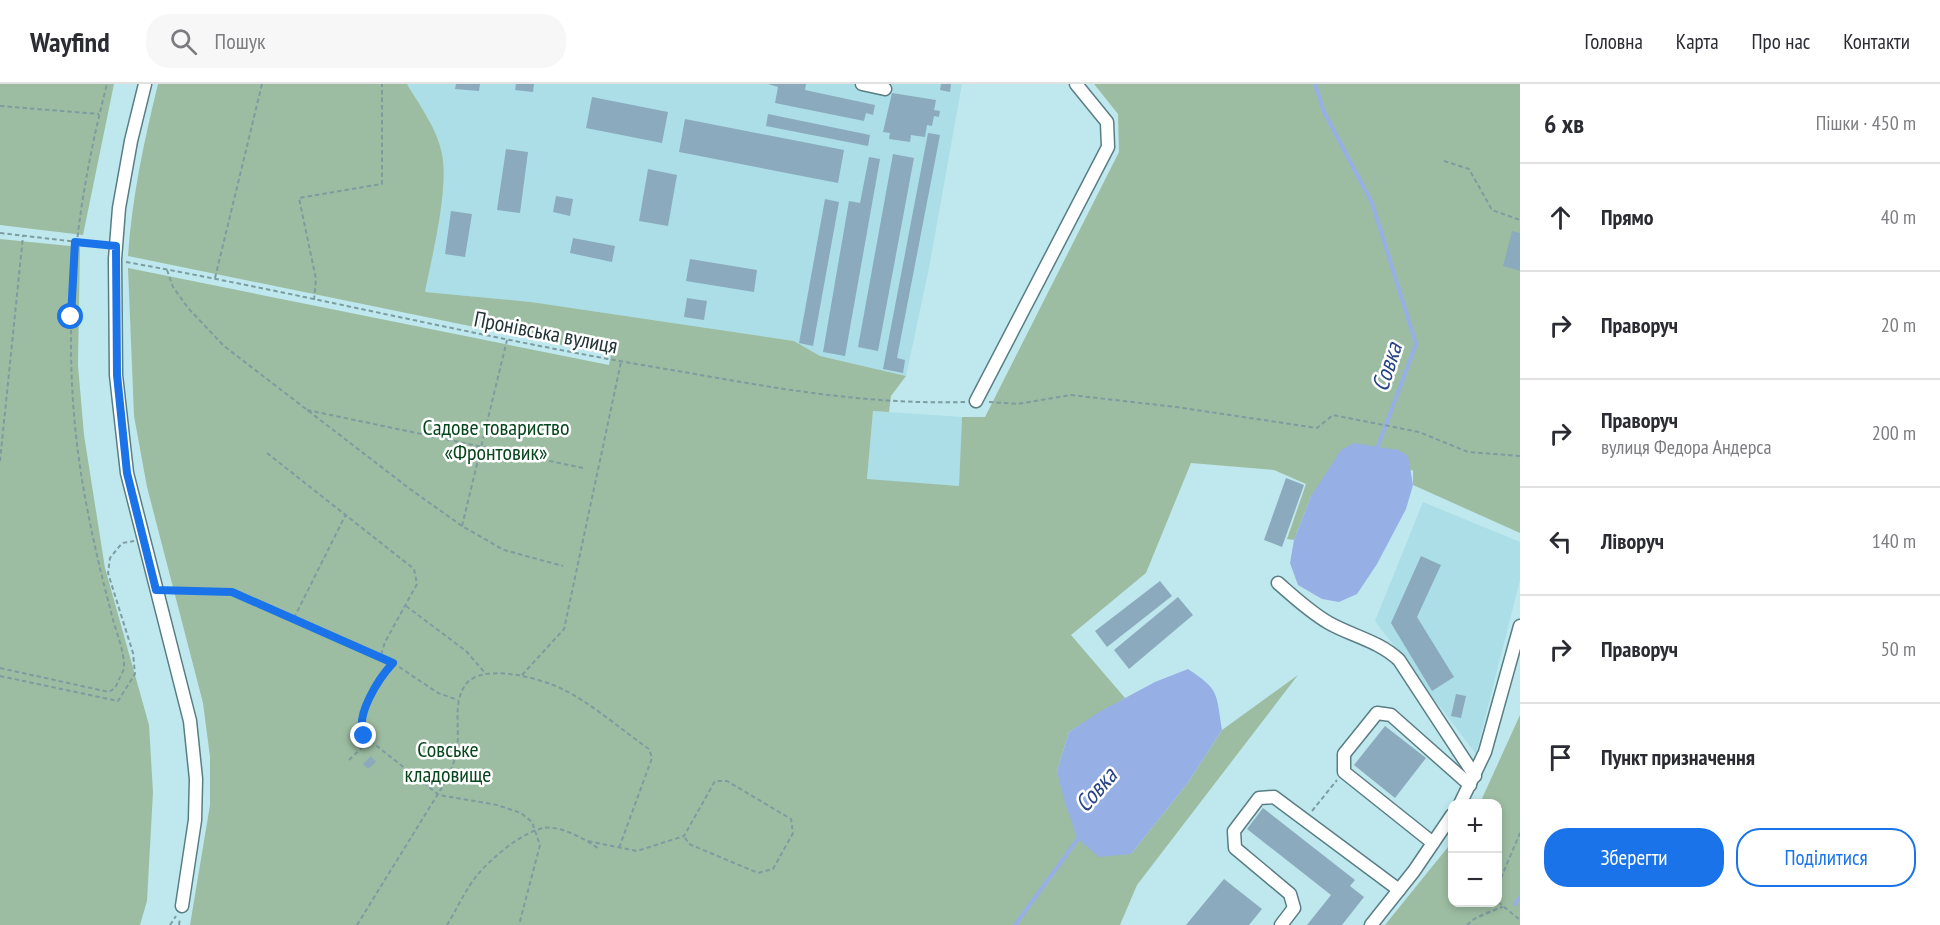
<!DOCTYPE html>
<html lang="uk">
<head>
<meta charset="utf-8">
<style>
	body { margin:0; font-family:"PT Sans Narrow",sans-serif; background:#f7f7f7; color:#2b2b33 }
	.controls { position:absolute; right:18px; bottom:18px; display:grid; overflow:hidden; border-radius:12px; box-shadow:0 3px 9px #0003 }
	.controls button { width:54px; height:54px; display:grid; place-items:center; padding:0; border:0; border-bottom:2px solid #e1e1e2; background:#fff; color:#2b2b33; font:30px sans-serif }
	.stop { position:absolute; width:18px; height:18px; margin:-14px; border:4px solid #1a73e8; border-radius:50%; background:#fff }
	.stop.end { background:#1a73e8; border-color:#fff; box-shadow:0 2px 6px #0008 }
	.list { margin:0; padding:0; list-style:none }
	h2 { display:flex; justify-content:space-between; align-items:center; height:78px; margin:0; padding:0 24px; font-size:26px }
	h2 small { font-size:20px; font-weight:400; color:#7c7c81 }
	.list li { display:grid; grid-template-columns:39px 1fr auto; gap:18px; align-items:center; box-sizing:border-box; height:108px; padding:0 24px; border-top:2px solid #e1e1e2 }
	.list b { display:block; font-size:22px; white-space:nowrap }
	.list p { margin:0; font-size:20px; white-space:nowrap; color:#7c7c81 }
	.list em { font-size:20px; font-style:normal; color:#7c7c81 }
	.actions { display:flex; gap:12px; padding:18px 24px }
	.actions a { flex:1; padding:14px 0; border:2px solid #1a73e8; border-radius:24px; text-align:center; font-size:21px; color:#1a73e8 }
	.actions .main { background:#1a73e8; color:#fff }
	.icon { flex:none; width:33px; height:33px; fill:none; stroke:currentColor; stroke-width:2; stroke-linecap:round; stroke-linejoin:round }
	.map { position:relative; flex:none; width:1520px; height:841px; overflow:hidden }
	header { display:flex; align-items:center; gap:36px; box-sizing:border-box; height:84px; padding:0 30px; background:#fff; border-bottom:2px solid #e1e1e2 }
	header strong { font-size:28px }
	nav { display:flex; gap:33px; margin-inline-start:auto; font-size:21px }
	.search { width:420px; height:54px; background:#f7f7f7; display:flex; align-items:center; gap:15px; box-sizing:border-box; padding:0 21px; border-radius:24px; color:#7c7c81; font-size:22px }
	main { display:flex }
	aside { flex:1; background:#fff }
	.map>svg:first-child { display:block }
</style>
</head>
<body>
<header>
<strong>Wayfind</strong>
<div class="search"><svg class="icon" aria-label="search" viewBox="0 0 24 24"><circle cx="10" cy="10" r="6"/><path d="M15 15l6 6"/></svg>Пошук</div>
<nav><a>Головна</a><a>Карта</a><a>Про нас</a><a>Контакти</a></nav>
</header>
<main>
<div class="map">
<svg width="1520" height="841" viewBox="0 0 1520 841">
	<rect width="100%" height="100%" fill="#bfe8ee"/>
	<g fill="#abdee6">
		<path d="M407,0H962L929,184L906,292L820,272L794,257L531,218L425,208L441,114L443,79L430,37Z"/>
		<path d="M873,327L962,333L959,402L867,396Z"/>
		<path d="M1423,418L1520,458V496L1476,670L1375,537Z"/>
	</g>
	<g fill="#9dbda2">
		<path d="M0,0H114L83,151L0,141Z"/>
		<path d="M158,0H407C420,22 437,44 442,70C449,105 432,172 425,208L531,218L794,257L820,272L906,292L891,312L889,328L873,327L867,395L959,402L962,333H985L1119,68L1118,30L1094,0H1520V449L1413,401V386L1311,412L1294,456L1287,455L1306,400L1274,386L1191,379L1146,489L1071,551L1125,614L1069,648L1057,687L1131,770L1187,700L1222,646L1298,591L1137,801L1120,841H190L210,721V673L203,619L147,403L134,332L128,184L609,281L611,271L128,172C132,113 144,57 158,0Z"/>
		<path d="M0,155L80,163L78,281L84,351L105,484L149,641L153,708L147,817L140,841H0Z"/>
		<path d="M1520,631V841H1385L1452,758V818H1498V720L1480,719Z"/>
	</g>
	<g fill="#96afe5">
		<path d="M1354,359L1398,366L1408,372L1413,401L1406,425L1377,480L1357,510L1339,518L1322,515L1298,501L1290,479L1294,456L1311,412L1341,366Z"/>
		<path d="M1188,585C1220,606 1216,609 1222,646L1187,700L1131,770L1099,773L1077,754L1064,716L1057,687L1069,648L1101,627L1155,598Z"/>
	</g>
	<g fill="none" stroke-linecap="round" stroke-linejoin="round">
		<g stroke="#96afe5" stroke-width="4">
			<path d="M1315,0L1324,28L1372,119L1416,260L1377,365"/>
			<path d="M1515,820L1520,813"/>
			<path d="M1015,841L1080,752"/>
		</g>
	</g>
	<g fill="#8caabd">
		<path d="M456,0H480L479,7L455,5Z"/>
		<path d="M516,0H534L533,8L515,6Z"/>
		<path d="M768,0H806L805,6L875,21L873,31L866,29L864,37L775,19L778,3Z"/>
		<path d="M941,0H951L950,8L940,6Z"/>
		<path d="M892,9L936,16L934,26L940,27L939,33L934,32L932,42L927,41L925,53L911,51L910,58L889,55L890,49L883,48Z"/>
		<path d="M592,13L668,28L662,59L586,44Z"/>
		<path d="M768,30L870,51L868,62L766,42Z"/>
		<path d="M685,35L844,66L838,99L679,68Z"/>
		<path d="M928,49L940,51L897,274L905,276L903,289L883,285Z"/>
		<path d="M506,65L528,68L520,129L497,126Z"/>
		<path d="M893,70L914,74L878,267L858,263Z"/>
		<path d="M869,73L880,75L845,272L823,268L849,117L860,119Z"/>
		<path d="M648,85L677,91L668,142L639,137Z"/>
		<path d="M556,112L573,115L570,132L553,128Z"/>
		<path d="M825,115L839,118L813,262L799,259Z"/>
		<path d="M451,127L472,130L465,173L445,170Z"/>
		<path d="M1512,147L1520,149V187L1503,182Z"/>
		<path d="M573,154L615,162L612,178L570,169Z"/>
		<path d="M690,175L757,186L754,208L686,197Z"/>
		<path d="M687,214L707,217L704,236L684,233Z"/>
		<path d="M1286,394L1304,401L1282,463L1264,456Z"/>
		<path d="M1421,472L1441,481L1417,533L1454,593L1432,607L1391,539Z"/>
		<path d="M1160,497L1172,512L1107,563L1095,547Z"/>
		<path d="M1178,513L1193,531L1129,585L1114,566Z"/>
		<path d="M1456,610L1466,612L1461,634L1451,632Z"/>
		<path d="M1385,642L1426,674L1395,714L1354,681Z"/>
		<path d="M371,672L376,678L368,685L363,680Z"/>
		<path d="M1263,724L1355,796L1350,802L1364,813L1342,841H1307L1331,811L1247,745Z"/>
		<path d="M1224,795L1262,825L1249,841H1186Z"/>
	</g>
	<g fill="none" stroke-linecap="round" stroke-linejoin="round">
		<g stroke="#587e84" stroke-width="15">
			<g id="minor">
				<path d="M145,0L131,57L119,124L115,175L116,291L127,389L190,637L196,695L195,736L182,822"/>
				<path d="M862,0L885,5"/>
				<path d="M976,317L1108,63L1107,38L1076,0"/>
				<path d="M1278,499C1294,513 1310,528 1329,539C1352,552 1379,557 1399,576L1475,692"/>
				<path d="M1460,720L1485,668L1520,542"/>
				<path d="M1433,759L1344,688V670L1377,629L1391,631L1470,701"/>
				<path d="M1281,841L1294,824L1290,810L1235,764L1234,747L1259,714L1274,713L1399,806"/>
				<path d="M1371,841L1414,787L1452,731"/>
			</g>
		</g>
		<g stroke="#7d9ca0" stroke-width="2" stroke-dasharray="4.5 3" stroke-linecap="butt">
			<path d="M0,22L99,30"/>
			<path d="M1444,77L1469,85L1492,126L1520,136"/>
			<path d="M0,149L104,161"/>
			<path d="M126,178C311,211 493,257 678,287C773,304 868,321 965,318"/>
			<path d="M167,186L173,203L188,224L224,262L410,405L462,442L504,466L563,482"/>
			<path d="M215,194L262,0"/>
			<path d="M314,216L316,195L299,114L382,100V0"/>
			<path d="M989,318L1018,320L1071,311L1176,323L1317,344L1333,331L1419,348L1468,368L1520,372"/>
			<path d="M307,326L583,384"/>
			<path d="M267,369L414,485L417,500L385,558L381,571"/>
			<path d="M0,377L23,152"/>
			<path d="M462,442L507,256"/>
			<path d="M168,506L232,508L381,571L438,609L458,616"/>
			<path d="M406,522L466,567L486,590"/>
			<path d="M294,534L346,430"/>
			<path d="M393,579C379,594 354,632 364,652L439,711L497,721L521,729L532,738L540,761L519,841"/>
			<path d="M0,584L109,608L115,604L124,585C125,567 115,546 111,528C101,490 92,452 85,413C59,271 71,139 107,0"/>
			<path d="M522,591L564,545L621,278"/>
			<path d="M0,592L118,617L135,590L133,569L108,489L110,474L122,459L134,457"/>
			<path d="M349,676L369,657"/>
			<path d="M1312,727L1337,696"/>
			<path d="M588,757L637,767L684,752L715,697H727L791,735L793,749L773,785L758,789L689,760L684,752"/>
			<path d="M1498,801L1520,749"/>
			<path d="M1498,818L1520,836"/>
			<path d="M170,841L176,832"/>
			<path d="M179,841L180,834"/>
			<path d="M357,841L449,692C452,684 455,675 457,666C460,646 453,621 464,603C478,577 541,594 562,605C590,618 623,647 649,665L652,674L619,764"/>
			<path d="M447,841C457,825 466,804 479,789C493,773 521,749 543,744C560,741 585,755 599,765"/>
			<path d="M1467,841C1475,832 1490,828 1502,823L1470,837"/>
		</g>
		<use href="#minor" stroke="#fff" stroke-width="12"/>
	</g>
	<g fill="none" stroke-linecap="round" stroke-linejoin="round">
		<path stroke="#1a73e8" stroke-width="8" d="M71,233L75,158L116,162L117,291L127,389L156,506L232,508L393,579C379,594 354,632 364,652"/>
	</g>
	<g text-anchor="middle" stroke-width="5" stroke-linejoin="round" paint-order="stroke">
		<g font-size="22" fill="#223335" stroke="#fff">
			<text transform="translate(546 248) rotate(11)" y="8">Пронівська вулиця</text>
		</g>
		<g font-size="22" fill="#07451c" stroke="#fff">
			<text x="496" y="351">Садове товариство<tspan x="496" dy="25">«Фронтовик»</tspan></text>
			<text x="448" y="673">Совське<tspan x="448" dy="25">кладовище</tspan></text>
		</g>
		<g font-size="24" font-style="italic" fill="#294484" stroke="#fff">
			<text transform="translate(1387 283) rotate(-72)" y="8">Совка</text>
			<text transform="translate(1096 706) rotate(-49)" y="8">Совка</text>
		</g>
	</g>
</svg>
<div class="controls">
<button>+</button>
<button>−</button>
</div>
<div class="stop" style="left:71px;top:233px"></div>
<div class="stop end" style="left:364px;top:652px"></div>
</div>
<aside>
<h2>6 хв<small>Пішки · 450 m</small></h2>
<ul class="list">
<li><svg class="icon" aria-label="ahead" viewBox="0 0 24 24"><path d="M12 20V5M6 11l6-6 6 6"/></svg><div><b>Прямо</b></div><em>40 m</em></li>
<li><svg class="icon" aria-label="right" viewBox="0 0 24 24"><path d="M7 20v-9h11M14 6l5 5-5 5"/></svg><div><b>Праворуч</b></div><em>20 m</em></li>
<li><svg class="icon" aria-label="right" viewBox="0 0 24 24"><path d="M7 20v-9h11M14 6l5 5-5 5"/></svg><div><b>Праворуч</b><p>вулиця Федора Андерса</p></div><em>200 m</em></li>
<li><svg class="icon" aria-label="left" viewBox="0 0 24 24"><path d="M17 20v-9H6M10 6l-5 5 5 5"/></svg><div><b>Ліворуч</b></div><em>140 m</em></li>
<li><svg class="icon" aria-label="right" viewBox="0 0 24 24"><path d="M7 20v-9h11M14 6l5 5-5 5"/></svg><div><b>Праворуч</b></div><em>50 m</em></li>
<li><svg class="icon" aria-label="arrive" viewBox="0 0 24 24"><path d="M6 21V4h12l-3 4 3 4H6"/></svg><div><b>Пункт призначення</b></div></li>
</ul>
<div class="actions"><a class="main">Зберегти</a><a>Поділитися</a></div>
</aside>
</main>
</body>
</html>
